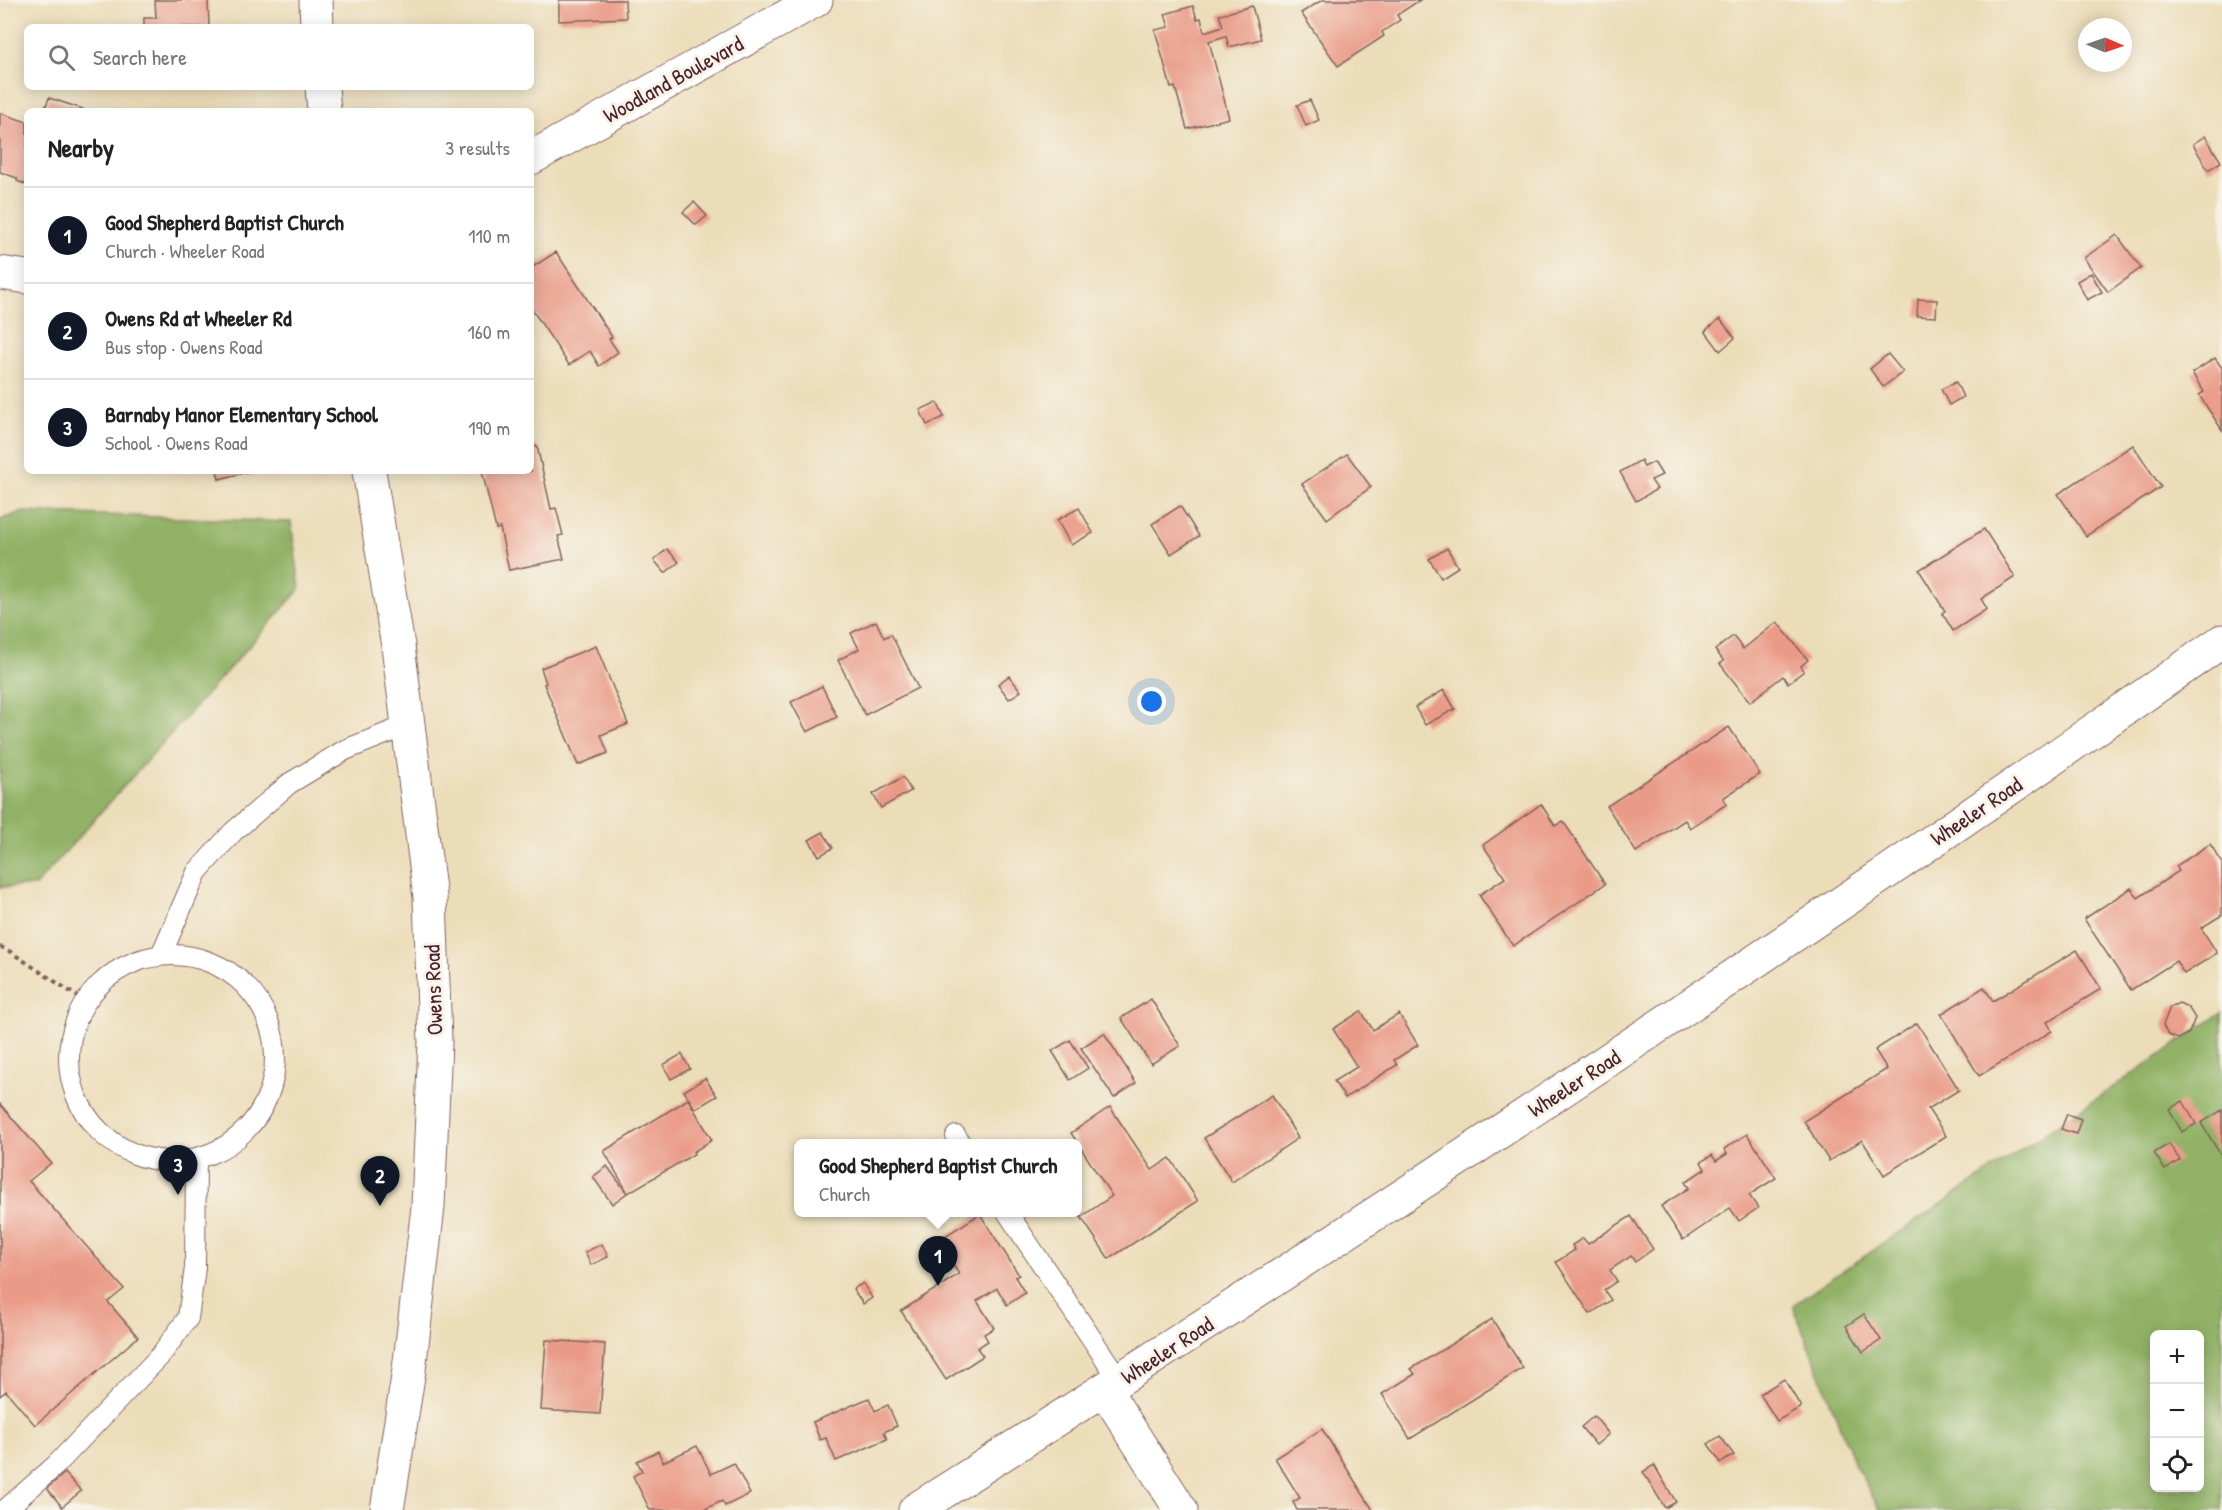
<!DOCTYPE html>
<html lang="en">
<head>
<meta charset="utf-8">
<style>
	body { margin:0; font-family:"Patrick Hand",sans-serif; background:#f6f6f6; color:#222 }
	.controls { position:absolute; right:18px; bottom:18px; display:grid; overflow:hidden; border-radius:9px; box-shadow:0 3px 15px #0003 }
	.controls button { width:54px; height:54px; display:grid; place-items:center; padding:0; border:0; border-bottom:2px solid #e0e0e0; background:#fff; color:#222; font:30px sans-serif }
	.compass { position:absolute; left:2078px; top:18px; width:54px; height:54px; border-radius:50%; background:#fff; box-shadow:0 3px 15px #0003; rotate:92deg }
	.you { position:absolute; left:1152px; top:702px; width:21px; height:21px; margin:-15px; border:4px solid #fff; border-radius:50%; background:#1a73e8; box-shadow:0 0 0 9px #1a73e833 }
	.badge { display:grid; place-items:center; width:39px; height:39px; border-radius:50%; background:#111827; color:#fff; font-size:20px; font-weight:700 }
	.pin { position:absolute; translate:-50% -50px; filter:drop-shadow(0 2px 3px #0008) }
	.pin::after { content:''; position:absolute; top:32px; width:21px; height:18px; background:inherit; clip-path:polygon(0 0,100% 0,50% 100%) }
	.popup { position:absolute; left:794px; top:1139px; width:288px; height:78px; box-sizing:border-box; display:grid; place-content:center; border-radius:9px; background:#fff; filter:drop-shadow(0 2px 4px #0005); font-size:20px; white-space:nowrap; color:#767676 }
	.popup b { font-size:22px; color:#222 }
	.popup::after { content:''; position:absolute; left:50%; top:100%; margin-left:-12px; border:12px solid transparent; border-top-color:#fff }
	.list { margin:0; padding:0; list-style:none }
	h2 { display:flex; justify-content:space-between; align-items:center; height:78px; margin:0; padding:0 24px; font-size:26px }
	h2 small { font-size:20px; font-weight:400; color:#767676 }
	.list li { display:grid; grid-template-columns:39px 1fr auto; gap:18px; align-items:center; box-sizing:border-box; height:96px; padding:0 24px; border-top:2px solid #e0e0e0 }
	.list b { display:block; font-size:22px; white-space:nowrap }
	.list p { margin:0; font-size:20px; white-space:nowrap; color:#767676 }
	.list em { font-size:20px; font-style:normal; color:#767676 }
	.icon { flex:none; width:33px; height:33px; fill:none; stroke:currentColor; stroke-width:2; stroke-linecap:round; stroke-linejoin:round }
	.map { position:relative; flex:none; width:2222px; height:1510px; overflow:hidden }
	.search { position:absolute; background:#fff; box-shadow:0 3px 15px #0003; left:24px; top:24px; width:510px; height:66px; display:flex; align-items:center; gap:15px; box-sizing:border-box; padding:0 21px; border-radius:9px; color:#767676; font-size:22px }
	.panel { position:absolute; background:#fff; box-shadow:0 3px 15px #0003; left:24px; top:108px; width:510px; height:366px; border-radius:9px }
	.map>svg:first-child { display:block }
</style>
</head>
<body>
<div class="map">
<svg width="2222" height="1510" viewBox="0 0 2222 1510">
	<rect width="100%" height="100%" fill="#f7f3e8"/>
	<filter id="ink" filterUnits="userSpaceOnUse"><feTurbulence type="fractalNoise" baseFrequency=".0167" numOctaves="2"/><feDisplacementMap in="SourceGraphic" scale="12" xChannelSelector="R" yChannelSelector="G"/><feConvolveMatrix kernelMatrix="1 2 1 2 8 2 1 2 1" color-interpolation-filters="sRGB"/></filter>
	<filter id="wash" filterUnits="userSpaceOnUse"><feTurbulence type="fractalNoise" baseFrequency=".008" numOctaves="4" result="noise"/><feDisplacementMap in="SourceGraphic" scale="24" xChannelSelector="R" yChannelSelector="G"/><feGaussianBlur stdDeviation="1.35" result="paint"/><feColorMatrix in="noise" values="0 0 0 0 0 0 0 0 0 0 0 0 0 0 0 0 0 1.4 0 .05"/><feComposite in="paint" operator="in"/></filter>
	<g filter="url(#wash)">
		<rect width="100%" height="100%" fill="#ecddb9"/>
		<g fill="#91b266" stroke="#6e6848" stroke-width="1.5" fill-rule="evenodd">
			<path d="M21,512L291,522L300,589L35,886L0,887V520Z"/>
			<path d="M2222,1013V1510H1880L1854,1463L1793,1305ZM2154,1334H2200V1488H2154Z"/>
		</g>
		<g id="blocks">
			<g fill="#ea9b88">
				<path d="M155,0H208L209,27H144V18H156Z"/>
				<path d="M559,0H625L626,18L559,21Z"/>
				<path d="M1322,0H1420L1397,15L1400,20L1382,32L1384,36L1338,66L1301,13Z"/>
				<path d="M1193,6L1197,19L1201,18L1204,32L1223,26L1219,15L1252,6L1261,39L1229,47L1226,36L1209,41L1229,118L1187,129L1175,87L1171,88L1155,30L1169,27L1165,14Z"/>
				<path d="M49,98L83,109L82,111H44Z"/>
				<path d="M1310,100L1319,120L1306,126L1297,105Z"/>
				<path d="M0,113L27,122V185L17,181V178L0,172Z"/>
				<path d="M2205,136L2221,162L2208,170L2193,144Z"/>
				<path d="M694,202L707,216L696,225L683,212Z"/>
				<path d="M2117,235L2141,268L2108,292L2084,258Z"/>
				<path d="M556,252L612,337L609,339L618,352L599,366L590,351L569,365L531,308V268Z"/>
				<path d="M2091,273L2102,292L2087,300L2077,281Z"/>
				<path d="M1918,299L1937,300L1936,317L1917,316Z"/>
				<path d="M1720,319L1735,338L1720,351L1705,331Z"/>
				<path d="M1888,354L1903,372L1883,387L1870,369Z"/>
				<path d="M2215,358L2222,368V430L2199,395L2204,392L2192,373Z"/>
				<path d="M1956,382L1963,397L1949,405L1941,389Z"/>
				<path d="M937,402L944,417L927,425L920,410Z"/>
				<path d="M2133,445L2161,487L2086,536L2058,494Z"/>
				<path d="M537,446L551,509L556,508L563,535L558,536L564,559L509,570L500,528L496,529L482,471H531V447Z"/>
				<path d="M1347,454L1371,487L1327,519L1302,484Z"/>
				<path d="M1641,460L1644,467L1654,462L1662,475L1651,480L1657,489L1636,501L1620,472Z"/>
				<path d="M217,471H248V472L219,479Z"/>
				<path d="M1180,506L1199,536L1171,554L1152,524Z"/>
				<path d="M1079,508L1093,533L1071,545L1057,520Z"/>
				<path d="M1984,529L2015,577L1981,599L1987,609L1953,631L1942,613L1945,611L1919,570Z"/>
				<path d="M1447,548L1458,567L1441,578L1429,559Z"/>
				<path d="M667,549L679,562L665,573L654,560Z"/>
				<path d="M876,621L884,638L891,634L918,688L865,715L838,660L859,649L851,633Z"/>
				<path d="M1777,622L1808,660L1801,666L1804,671L1788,683L1783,676L1750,702L1720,664L1724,661L1715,650L1733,636L1743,649Z"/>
				<path d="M596,646L628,724L601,735L608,753L578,765L544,684L546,683L541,668Z"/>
				<path d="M1009,676L1021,691L1009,699L998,684Z"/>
				<path d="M822,686L837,717L807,732L791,702Z"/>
				<path d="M1444,690L1455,709L1425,725L1415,707Z"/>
				<path d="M1729,727L1760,774L1723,798L1727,804L1690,828L1685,820L1636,852L1607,806Z"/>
				<path d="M903,777L911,791L881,808L873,794Z"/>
				<path d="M1541,804L1555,826L1563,821L1605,884L1513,946L1479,895L1505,878L1483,845Z"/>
				<path d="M823,832L833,848L819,856L809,840Z"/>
				<path d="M2210,844L2222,862V915L2201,928L2217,953L2184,974L2176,961L2131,990L2084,919L2131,888L2138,898L2179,871L2176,866Z"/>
				<path d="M2077,950L2101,989L2047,1022L2052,1031L1979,1076L1941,1014L1984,987L1993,1001Z"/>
				<path d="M1151,999L1180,1046L1151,1064L1121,1018Z"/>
				<path d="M2179,1003L2188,1007L2195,1018L2189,1033L2178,1039L2168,1035L2163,1025L2170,1007Z"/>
				<path d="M1361,1011L1373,1030L1399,1014L1418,1045L1394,1060L1397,1065L1345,1098L1334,1081L1357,1067L1333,1029Z"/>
				<path d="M1917,1023L1959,1090L1928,1109L1946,1136L1884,1175L1862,1140L1829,1161L1804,1121L1887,1069L1875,1050Z"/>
				<path d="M1104,1033L1136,1083L1114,1098L1081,1048Z"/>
				<path d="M1070,1040L1088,1068L1070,1080L1052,1051Z"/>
				<path d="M682,1054L690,1069L671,1079L663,1065Z"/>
				<path d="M705,1078L717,1096L695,1109L684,1091Z"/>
				<path d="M1272,1095L1298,1138L1232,1182L1204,1138Z"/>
				<path d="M688,1099L712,1140L693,1152L694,1154L628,1193L604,1151Z"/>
				<path d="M2183,1101L2196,1124L2182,1132L2169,1109Z"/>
				<path d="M0,1104L51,1163L29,1181L124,1289L108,1302L138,1337L35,1425L6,1391L0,1396Z"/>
				<path d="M1110,1107L1152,1170L1170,1158L1198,1201L1109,1259L1081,1217L1112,1196L1071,1133Z"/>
				<path d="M2222,1110V1157L2201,1123Z"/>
				<path d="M2067,1114L2081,1119L2076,1134L2061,1129Z"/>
				<path d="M1747,1134L1776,1178L1749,1195L1758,1208L1739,1221L1730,1208L1683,1240L1661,1206L1689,1188L1685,1182L1705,1169L1701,1162L1712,1155L1716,1161L1727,1154L1724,1149Z"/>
				<path d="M2169,1144L2180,1160L2165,1170L2154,1153Z"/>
				<path d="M607,1166L627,1193L612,1204L593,1177Z"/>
				<path d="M980,1214L1019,1275L1015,1277L1025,1293L1007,1305L997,1288L977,1301L994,1328L984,1334L988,1341L977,1348L983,1356L946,1380L901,1311L959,1274L937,1241Z"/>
				<path d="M1631,1216L1653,1249L1635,1262L1631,1256L1610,1270L1617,1281L1604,1290L1611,1300L1590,1314L1556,1262L1575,1250L1572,1245L1583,1238L1588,1244Z"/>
				<path d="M602,1244L608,1257L591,1265L585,1252Z"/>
				<path d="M863,1283L872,1298L863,1304L853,1289Z"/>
				<path d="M1864,1314L1881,1340L1863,1352L1846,1326Z"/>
				<path d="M1492,1319L1523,1368L1410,1439L1382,1394L1415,1374L1411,1369Z"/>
				<path d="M546,1340L605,1344L600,1414L541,1410Z"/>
				<path d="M1784,1379L1801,1407L1777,1421L1760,1394Z"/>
				<path d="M869,1398L875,1411L888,1405L897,1426L884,1432L887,1439L836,1461L826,1438L820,1440L813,1422Z"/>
				<path d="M1594,1416L1609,1434L1596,1445L1581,1427Z"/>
				<path d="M1322,1429L1373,1510H1297L1293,1502L1300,1498L1275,1458Z"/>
				<path d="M1720,1436L1734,1455L1721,1463L1708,1444Z"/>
				<path d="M697,1446L711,1474L734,1463L750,1494L725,1506L722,1501L703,1510H650L633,1476L642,1471L637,1461L658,1451L663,1462Z"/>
				<path d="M1654,1465L1676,1502L1665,1508L1643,1472Z"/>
				<path d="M65,1473L81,1491L62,1507L47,1488Z"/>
			</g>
		</g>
	</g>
	<g filter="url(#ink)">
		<use href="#blocks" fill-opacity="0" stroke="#83625d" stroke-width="1.5"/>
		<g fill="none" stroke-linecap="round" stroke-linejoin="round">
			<g stroke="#83625d" stroke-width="22">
				<g id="lane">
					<path d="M161,955L197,872L233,832L290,783L345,750L408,725"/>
					<circle cx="172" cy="1058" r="103"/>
					<path d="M956,1136L961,1144"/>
					<path d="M1007,1212L1120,1381"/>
					<path d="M5,1510L56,1465L160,1356L188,1318L195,1268L196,1159"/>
				</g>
			</g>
			<g stroke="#83625d" stroke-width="35">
				<g id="street">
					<path d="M531,158L816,0"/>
					<path d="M0,273L27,277"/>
					<path d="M1105,1390L1181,1510"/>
				</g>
			</g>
			<g stroke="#83625d" stroke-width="35">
				<g id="secondary">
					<path d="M316,0L317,27"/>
					<path d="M322,87L324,111"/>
					<path d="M369,471L398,646L430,897L435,1042L428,1207L409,1370L387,1510"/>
					<path d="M915,1510C1357,1230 1793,941 2222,641"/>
				</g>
			</g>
			<path stroke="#83625d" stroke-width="4" stroke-dasharray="4.5 4.5" stroke-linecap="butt" d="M0,947L6,949L86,1002"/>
			<use href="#lane" stroke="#fff" stroke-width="20"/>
			<use href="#street" stroke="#fff" stroke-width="33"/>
			<use href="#secondary" stroke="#fff" stroke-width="33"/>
		</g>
	</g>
	<g text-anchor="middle" stroke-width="6" stroke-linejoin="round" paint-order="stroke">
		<g font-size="22" fill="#4a1f2b" stroke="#f7f3e8">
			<text transform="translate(673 79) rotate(-29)" y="8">Woodland Boulevard</text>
			<text transform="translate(1976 811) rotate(-34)" y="8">Wheeler Road</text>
			<text transform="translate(433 990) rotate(-92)" y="8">Owens Road</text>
			<text transform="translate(1574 1083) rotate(-33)" y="8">Wheeler Road</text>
			<text transform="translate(1167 1350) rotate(-33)" y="8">Wheeler Road</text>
		</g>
	</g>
</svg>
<div class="controls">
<button>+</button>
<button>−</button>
<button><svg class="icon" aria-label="locate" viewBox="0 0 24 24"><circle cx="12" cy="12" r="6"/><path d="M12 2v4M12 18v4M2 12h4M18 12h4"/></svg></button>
</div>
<svg class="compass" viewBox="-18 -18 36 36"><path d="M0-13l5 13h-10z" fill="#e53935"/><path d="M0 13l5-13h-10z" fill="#767676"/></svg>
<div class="you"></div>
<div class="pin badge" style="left:938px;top:1286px">1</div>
<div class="popup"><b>Good Shepherd Baptist Church</b>Church</div>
<div class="pin badge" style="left:380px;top:1206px">2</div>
<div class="pin badge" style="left:178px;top:1195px">3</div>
<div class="search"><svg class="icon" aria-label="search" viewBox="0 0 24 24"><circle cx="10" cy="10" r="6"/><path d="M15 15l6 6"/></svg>Search here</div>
<section class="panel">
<h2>Nearby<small>3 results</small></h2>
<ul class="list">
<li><span class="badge">1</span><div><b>Good Shepherd Baptist Church</b><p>Church · Wheeler Road</p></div><em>110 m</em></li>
<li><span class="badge">2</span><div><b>Owens Rd at Wheeler Rd</b><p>Bus stop · Owens Road</p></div><em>160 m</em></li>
<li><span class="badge">3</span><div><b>Barnaby Manor Elementary School</b><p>School · Owens Road</p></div><em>190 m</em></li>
</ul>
</section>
</div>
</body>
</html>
